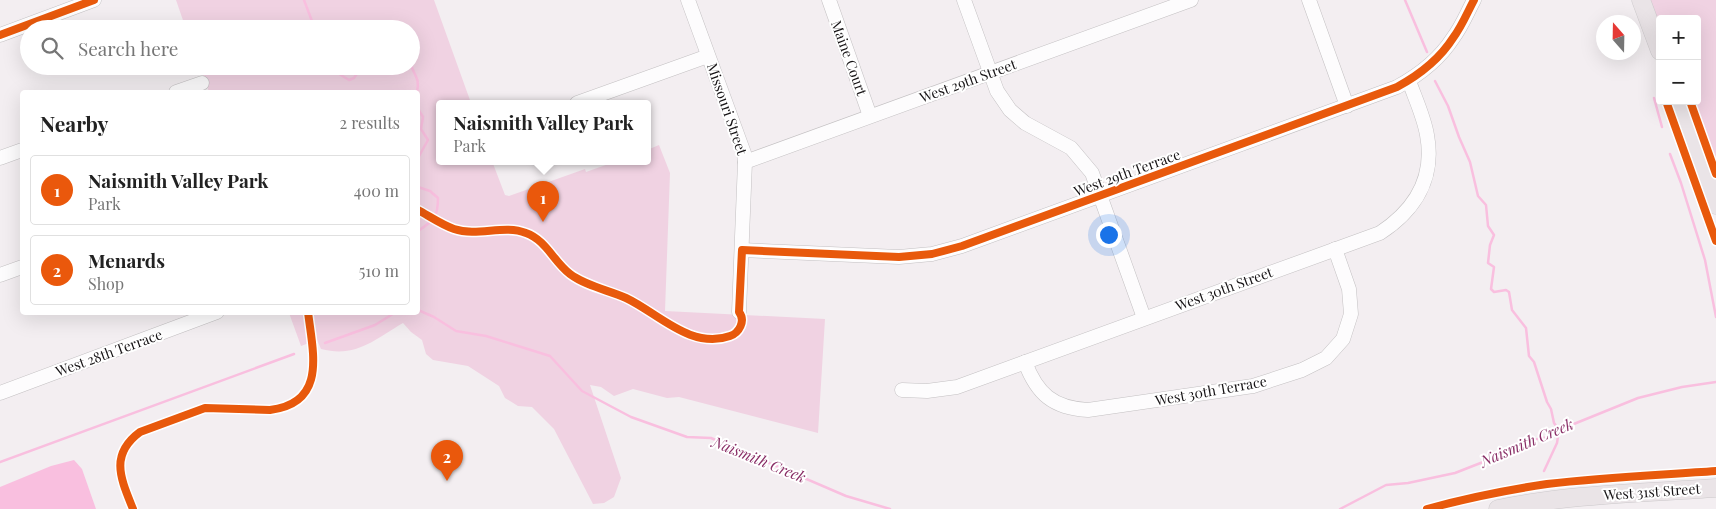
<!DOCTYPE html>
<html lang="en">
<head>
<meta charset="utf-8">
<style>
	body { margin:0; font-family:"Playfair Display",serif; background:#f6f6f6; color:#222 }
	.controls { position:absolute; right:15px; top:15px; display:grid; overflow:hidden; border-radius:5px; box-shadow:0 5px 20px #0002 }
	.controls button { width:45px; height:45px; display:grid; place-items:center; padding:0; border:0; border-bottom:1px solid #e0e0e0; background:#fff; color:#222; font:25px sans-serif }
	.compass { position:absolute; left:1596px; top:15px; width:45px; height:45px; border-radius:50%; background:#fff; box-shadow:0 5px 20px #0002; rotate:340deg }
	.you { position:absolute; left:1108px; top:234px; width:18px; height:18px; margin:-12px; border:4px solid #fff; border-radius:50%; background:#1a73e8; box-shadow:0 0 0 8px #1a73e833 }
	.badge { display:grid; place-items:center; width:32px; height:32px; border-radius:50%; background:#ea580c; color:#fff; font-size:16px; font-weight:700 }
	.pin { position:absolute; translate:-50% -41px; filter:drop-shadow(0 1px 2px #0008) }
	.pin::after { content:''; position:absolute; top:26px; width:18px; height:15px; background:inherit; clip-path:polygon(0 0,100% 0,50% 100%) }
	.popup { position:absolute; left:436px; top:100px; width:215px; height:65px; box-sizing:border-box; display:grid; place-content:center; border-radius:5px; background:#fff; filter:drop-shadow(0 1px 4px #0005); font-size:16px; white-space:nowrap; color:#767676 }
	.popup b { font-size:19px; color:#222 }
	.popup::after { content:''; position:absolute; left:50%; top:100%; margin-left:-10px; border:10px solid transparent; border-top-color:#fff }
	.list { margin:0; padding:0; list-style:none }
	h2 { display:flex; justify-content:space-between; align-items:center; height:65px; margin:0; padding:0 20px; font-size:21px }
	h2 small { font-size:16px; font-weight:400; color:#767676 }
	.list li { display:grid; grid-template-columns:32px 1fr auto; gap:15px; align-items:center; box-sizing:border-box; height:70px; margin:0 10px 10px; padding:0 10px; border:1px solid #e0e0e0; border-radius:5px }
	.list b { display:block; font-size:19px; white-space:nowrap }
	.list p { margin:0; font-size:16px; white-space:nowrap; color:#767676 }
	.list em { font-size:16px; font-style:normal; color:#767676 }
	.icon { flex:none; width:28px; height:28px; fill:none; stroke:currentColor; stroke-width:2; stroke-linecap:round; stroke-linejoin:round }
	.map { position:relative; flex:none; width:1716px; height:509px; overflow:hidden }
	.search { position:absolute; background:#fff; box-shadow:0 5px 20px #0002; left:20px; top:20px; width:400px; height:55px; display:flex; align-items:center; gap:12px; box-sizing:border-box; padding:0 18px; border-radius:28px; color:#767676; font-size:19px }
	.panel { position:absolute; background:#fff; box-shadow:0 5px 20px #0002; left:20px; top:90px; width:400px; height:225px; border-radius:5px }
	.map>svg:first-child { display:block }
</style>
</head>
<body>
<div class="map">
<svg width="1716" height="509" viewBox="0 0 1716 509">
	<rect width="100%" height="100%" fill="#f3eef1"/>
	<g fill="#f0d2e2">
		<path d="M176,0H434L471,103H439V161H492L505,195L509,196L585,169L586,172L617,161H647V150L659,145L670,173L665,311L825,319L818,433L679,397L667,398L633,389L614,396L601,387L590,385L621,478L614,497L604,503L593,504L554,429L532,407L518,406L505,398L499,386L468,366L433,360L426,354L422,340L411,332L403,323C374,340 356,358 321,349L317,340L301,346L289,313L418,312V92H209L200,66H411V29H186Z"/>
		<path d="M1647,0H1716V188L1684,101H1697V19H1660V34Z"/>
	</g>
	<path fill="#f9bfdf" d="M74,460L82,469L96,509H0V487L51,466Z"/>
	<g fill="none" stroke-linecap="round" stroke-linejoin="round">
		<g stroke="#f9bfdf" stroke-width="2.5">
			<path d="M304,0L315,29"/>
			<path d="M1405,0L1427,52"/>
			<path d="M411,65C415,77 420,78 417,92"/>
			<path d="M332,66L336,72L349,80L354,78L362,66"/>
			<path d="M1435,81L1448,106L1459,137L1470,162L1478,196L1486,205L1488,226L1494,235L1490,245L1488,263L1494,267L1491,289L1494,292L1506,290L1509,292L1512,310L1526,328L1529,356L1534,362L1547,402L1551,409L1554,423L1559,430L1557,443L1544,471"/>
			<path d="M1654,98L1662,127"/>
			<path d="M418,109L423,117L421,129L428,140L418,158"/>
			<path d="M1670,154L1681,183L1705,260L1716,317"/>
			<path d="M418,187L430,191L438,198C438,218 433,221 418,231"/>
			<path d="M418,310L434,317L456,331L486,336L550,356L582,391L631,417L687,437L711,438L846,496L890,509"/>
			<path d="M325,343L375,325L396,312"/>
			<path d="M0,462L294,354"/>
			<path d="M1340,509L1386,485L1408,483L1455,473L1501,455L1526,441L1549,437L1559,430L1638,398L1682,387L1716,382"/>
		</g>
		<g stroke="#c3c0c2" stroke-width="15">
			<g id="minor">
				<path d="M688,0L744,153L745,162L739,312"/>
				<path d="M829,0L870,116"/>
				<path d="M964,0L997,91L1010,110L1025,123L1071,148L1092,173L1144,318"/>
				<path d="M1309,0L1347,106"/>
				<path d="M0,35L94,0"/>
				<path d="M176,92L202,83"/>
				<path d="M577,103L708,56"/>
				<path d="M0,158L22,150"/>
				<path d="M745,162L1191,0"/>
				<path d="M742,250L899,257L932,254L962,246L1397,87C1419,75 1439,60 1453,38C1462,26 1467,13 1474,0"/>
				<path d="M0,275L22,267"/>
				<path d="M1025,362C1037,394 1053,408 1088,410L1253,386L1302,370L1326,358L1343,339L1351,314L1349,289L1335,249"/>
				<path d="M902,390L927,391L957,387L1380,233C1415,210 1435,178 1427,135C1424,117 1415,98 1409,81"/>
				<path d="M0,393L217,312"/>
			</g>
		</g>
		<g stroke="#ccc9cb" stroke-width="19">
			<g id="major">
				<path d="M1641,0L1660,51"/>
				<path d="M1678,101L1716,205"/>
				<path d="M1498,509C1570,494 1643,493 1716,488"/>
			</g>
		</g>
		<use href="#minor" stroke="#fdfcfd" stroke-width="14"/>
		<use href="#major" stroke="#eae4e7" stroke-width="18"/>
		<g stroke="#fff" stroke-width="11">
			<g id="cycleway">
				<path d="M0,35L94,0"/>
				<path d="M1666,101L1716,241"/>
				<path d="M1690,101L1716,174"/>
				<path d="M418,210C429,216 442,225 454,229C478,237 504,224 526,233C546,240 554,262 570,274C586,286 608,290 626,298C658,313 691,350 730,336C739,333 746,321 739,312L742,250L899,257L932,254L962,246L1397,87C1419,75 1439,60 1453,38C1462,26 1467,13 1474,0"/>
				<path d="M133,509C121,479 109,455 140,432L205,408L270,410C327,403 313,353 308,312"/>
				<path d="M1427,509C1467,498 1507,490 1547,484C1603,477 1660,475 1716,471"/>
			</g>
		</g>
		<use href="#cycleway" stroke="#e8590c" stroke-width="8"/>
	</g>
	<g text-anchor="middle" stroke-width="4" stroke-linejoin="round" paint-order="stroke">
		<g font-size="14" fill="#151214" stroke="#fff">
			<text transform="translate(849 58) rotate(70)" y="5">Maine Court</text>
			<text transform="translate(968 81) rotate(-20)" y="5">West 29th Street</text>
			<text transform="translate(727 109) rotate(71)" y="5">Missouri Street</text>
			<text transform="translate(1127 173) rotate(-20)" y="5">West 29th Terrace</text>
			<text transform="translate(1224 289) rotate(-20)" y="5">West 30th Street</text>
			<text transform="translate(109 353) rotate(-20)" y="5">West 28th Terrace</text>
			<text transform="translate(1211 391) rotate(-10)" y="5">West 30th Terrace</text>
			<text transform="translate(1652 492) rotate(-4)" y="5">West 31st Street</text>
		</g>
		<g font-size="15" font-style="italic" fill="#892e66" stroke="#fff">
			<text transform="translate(1527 443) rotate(-23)" y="5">Naismith Creek</text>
			<text transform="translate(759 460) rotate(22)" y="5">Naismith Creek</text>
		</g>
	</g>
</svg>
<div class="controls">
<button>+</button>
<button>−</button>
</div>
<svg class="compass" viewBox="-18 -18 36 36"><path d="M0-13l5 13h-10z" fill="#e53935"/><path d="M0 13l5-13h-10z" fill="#767676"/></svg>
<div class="you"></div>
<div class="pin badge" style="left:543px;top:222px">1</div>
<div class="popup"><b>Naismith Valley Park</b>Park</div>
<div class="pin badge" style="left:447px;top:481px">2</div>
<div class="search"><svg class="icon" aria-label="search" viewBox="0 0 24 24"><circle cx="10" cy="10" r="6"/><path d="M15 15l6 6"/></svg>Search here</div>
<section class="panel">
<h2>Nearby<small>2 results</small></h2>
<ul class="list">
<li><span class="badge">1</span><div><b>Naismith Valley Park</b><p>Park</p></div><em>400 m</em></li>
<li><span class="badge">2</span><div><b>Menards</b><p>Shop</p></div><em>510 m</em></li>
</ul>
</section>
</div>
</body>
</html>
